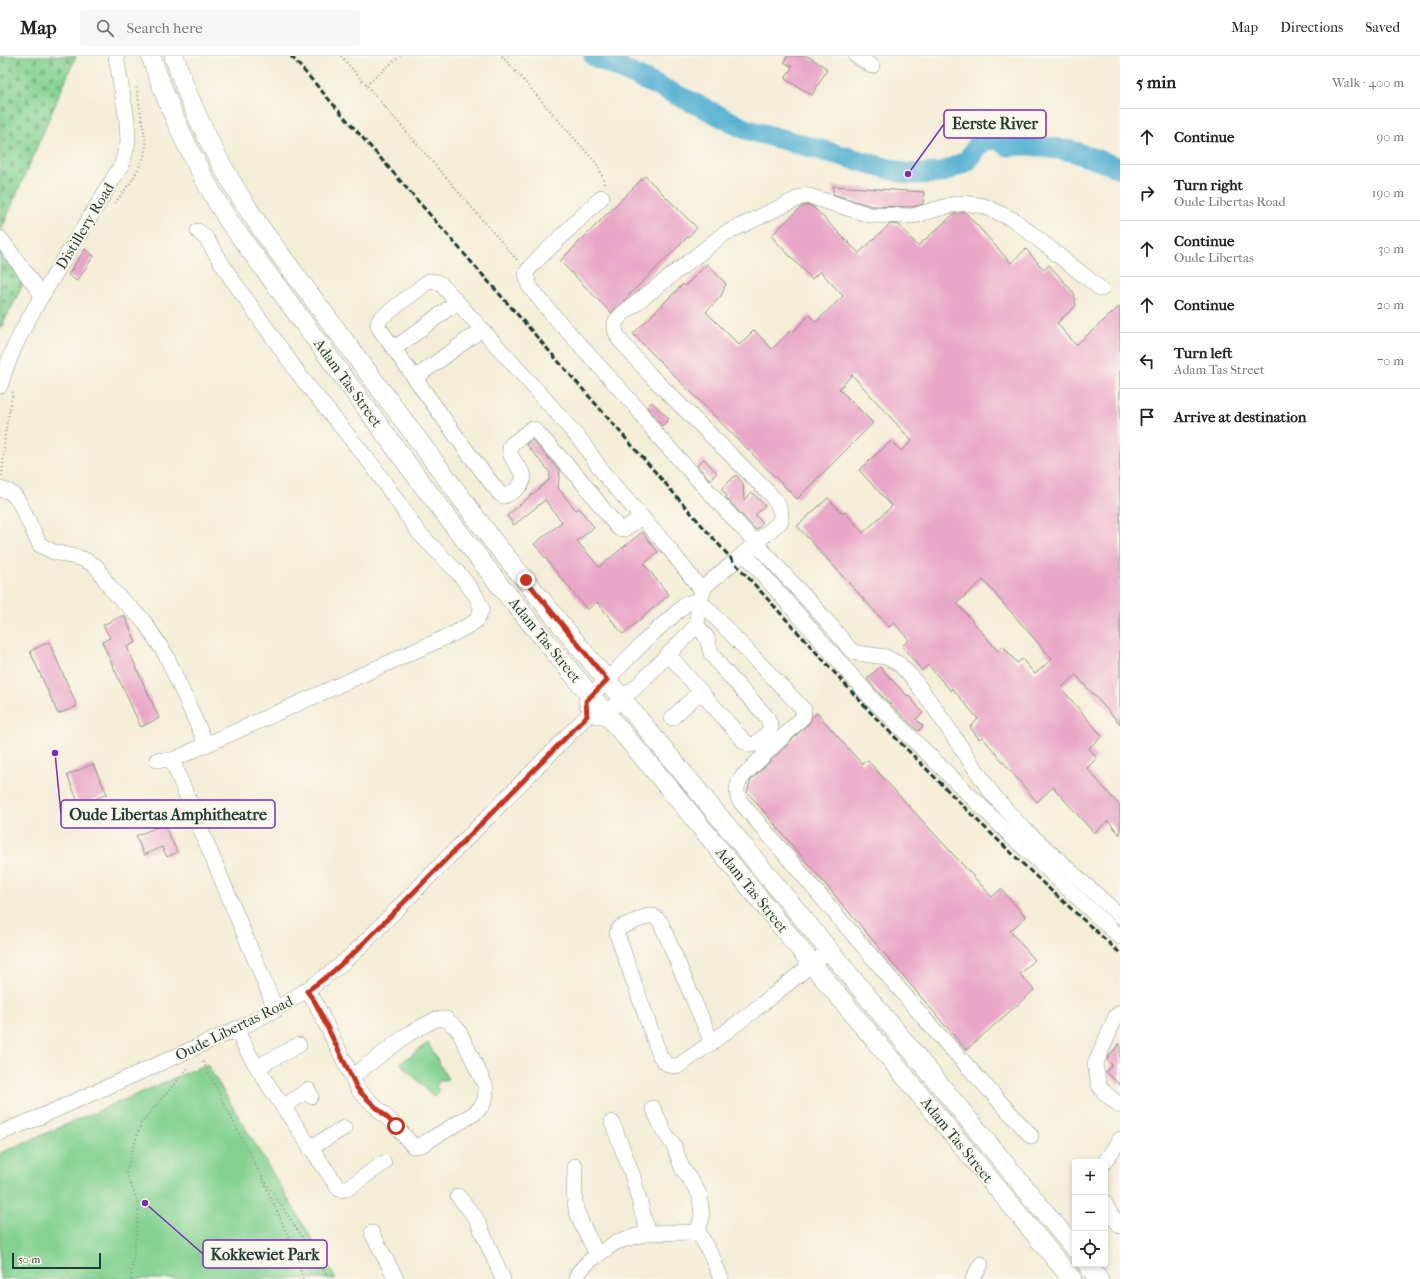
<!DOCTYPE html>
<meta charset="utf-8">
<style>
body{margin:0;font-family:"IM FELL French Canon",serif;background:#f6f6f6;color:#222}
.controls{position:absolute;right:12px;bottom:12px;display:grid;overflow:hidden;border-radius:4px;box-shadow:0 2px 6px #0003}
.controls button{width:36px;height:36px;display:grid;place-items:center;padding:0;border:0;border-bottom:1px solid #e0e0e0;background:#fff;color:#222;font:20px sans-serif}
.scale{position:absolute;left:12px;bottom:10px;width:89px;box-sizing:border-box;padding-left:4px;border:2px solid #1f3d34;border-top:0;font-size:11px;line-height:14px;white-space:nowrap;color:#1f3d34;-webkit-text-stroke:3px #fbf7ec;paint-order:stroke}
.stop{position:absolute;width:12px;height:12px;margin:-9px;border:3px solid #c8321e;border-radius:50%;background:#fff}
.stop.end{background:#c8321e;border-color:#fff;box-shadow:0 1px 4px #0008}
.list{margin:0;padding:0;list-style:none}
h2{display:flex;justify-content:space-between;align-items:center;height:52px;margin:0;padding:0 16px;font-size:17px}
h2 small{font-size:13px;font-weight:400;color:#767676}
.list li{display:grid;grid-template-columns:26px 1fr auto;gap:12px;align-items:center;box-sizing:border-box;height:56px;padding:0 16px;border-top:1px solid #e0e0e0}
.list b{display:block;font-size:15px;white-space:nowrap}
.list p{margin:0;font-size:13px;white-space:nowrap;color:#767676}
.list em{font-size:13px;font-style:normal;color:#767676}
.icon{flex:none;width:22px;height:22px;fill:none;stroke:currentColor;stroke-width:2;stroke-linecap:round;stroke-linejoin:round}
.map{position:relative;flex:none;width:1120px;height:1223px;overflow:hidden}
header{display:flex;align-items:center;gap:24px;box-sizing:border-box;height:56px;padding:0 20px;background:#fff;border-bottom:1px solid #e0e0e0}
header strong{font-size:19px}
nav{display:flex;gap:22px;margin-inline-start:auto;font-size:14px}
.search{width:280px;height:36px;background:#f6f6f6;display:flex;align-items:center;gap:10px;box-sizing:border-box;padding:0 14px;border-radius:4px;color:#767676;font-size:15px}
main{display:flex}
aside{flex:1;background:#fff}
.map>svg:first-child{display:block}
.green{fill:#83d291;stroke:#518862}
.cemetery{fill:url(#cemetery-stones);stroke:#518862}
.lines{fill:none;stroke-linecap:round;stroke-linejoin:round}
.river{stroke:#55b1d3;stroke-width:21}
.building{fill:#e9a7c7;fill-rule:evenodd}
.minor-casing{stroke:#8a9586;stroke-width:16}
.major-casing{stroke:#8a9586;stroke-width:20}
.path{stroke:#8a9586;stroke-width:2;stroke-dasharray:1 3;stroke-linecap:butt}
.minor{stroke:#fff;stroke-width:15}
.major{stroke:#fff;stroke-width:19}
.rail{stroke:#1f3d34;stroke-width:3;stroke-dasharray:6 3;stroke-linecap:butt}
.route{stroke:#c8321e;stroke-width:5}
.labels{text-anchor:middle;stroke-width:4;stroke-linejoin:round;paint-order:stroke}
.street-label{font-size:15px;fill:#1f3d34;stroke:#fbf7ec}
.leader{fill:none;stroke:#7b2cbf;stroke-width:1.5}
.callout-dot{fill:#7b2cbf;stroke:#fbf7ec;stroke-width:1.5}
.callout{fill:#fbf7ec;stroke:#7b2cbf;stroke-width:1.5}
.callout-label{font-size:16px;text-anchor:middle;font-weight:bold;fill:#1f3d34}
</style>
<header>
<strong>Map</strong>
<div class="search"><svg class="icon" aria-label="search" viewBox="0 0 24 24"><circle cx="10" cy="10" r="6"/><path d="M15 15l6 6"/></svg>Search here</div>
<nav><a>Map</a><a>Directions</a><a>Saved</a></nav>
</header>
<main>
<div class="map">
<svg width="1120" height="1223" viewBox="0 0 1120 1223">
<defs>
<pattern id="cemetery-stones" width="16" height="16" patternUnits="userSpaceOnUse"><rect width="16" height="16" fill="#83d291"/><path d="M2 7V4a2 2 0 0 1 4 0v3zM10 15v-3a2 2 0 0 1 4 0v3z" fill="#6bac77"/></pattern>
</defs>
<rect width="100%" height="100%" fill="#fbf7ec"/>
<filter id="ink" filterUnits="userSpaceOnUse"><feTurbulence type="fractalNoise" baseFrequency=".025" numOctaves="2"/><feDisplacementMap in="SourceGraphic" scale="8" xChannelSelector="R" yChannelSelector="G"/><feConvolveMatrix kernelMatrix="1 2 1 2 8 2 1 2 1" color-interpolation-filters="sRGB"/></filter>
<filter id="wash" filterUnits="userSpaceOnUse"><feTurbulence type="fractalNoise" baseFrequency=".012" numOctaves="4" result="noise"/><feDisplacementMap in="SourceGraphic" scale="16" xChannelSelector="R" yChannelSelector="G"/><feGaussianBlur stdDeviation="0.9" result="paint"/><feColorMatrix in="noise" values="0 0 0 0 0 0 0 0 0 0 0 0 0 0 0 0 0 1.4 0 .05"/><feComposite in="paint" operator="in"/></filter>
<g filter="url(#wash)">
<rect width="100%" height="100%" fill="#f4edd7"/>
<g class="green">
<path d="M428 987 448 1023 445 1024H440L436 1031 440 1035 434 1041 400 1007Z"/>
<path d="M207 1008 336 1223H0V1097Z"/>
</g>
<g class="cemetery">
<path d="M0 0H76L0 177Z"/>
<path d="M0 179 26 222 0 274Z"/>
</g>
<g class="lines">
<path class="river" d="M594 0 698 49 745 73 908 118 941 117 967 105 977 90 986 84 997 83 1008 90 1030 89 1072 95 1120 112"/>
</g>
<g id="blocks">
<g class="building">
<path d="M787 0H807L825 11V12L827 14 812 39 785 23 792 11 784 6Z"/>
<path d="M645 120 697 172 611 257 560 205Z"/>
<path d="M833 130 924 136 923 148 912 151 871 150 833 138Z"/>
<path d="M808 149 813 151 859 197 890 168 899 169 918 190 954 158 965 156 1011 207 1026 193 1044 214 1049 209 1074 237 1076 250 1057 267 1076 289 1120 250V668L1076 619 1061 632 1102 680 1089 692 1097 702 1087 712 1120 750V779L1108 765 1094 777 1053 731 1037 746 982 681 979 683 970 671 978 663 952 632 951 635 928 609 922 615 902 590 909 584 894 567 889 571 797 470 828 442 843 458 845 456 863 477 892 450 859 414 891 385 901 395 912 385 852 319 839 333 873 367 797 443 633 278 683 228 685 230 707 208 726 228 721 240 706 256 739 289 754 274 772 293 790 275 792 277 809 259 816 266 843 240 820 215 812 223 771 180 801 151ZM983 524 1052 603 1035 618 1022 603 1017 607 1003 590 998 595 957 547Z"/>
<path d="M85 193 94 200 77 225 68 219Z"/>
<path d="M652 346 669 363 662 370 647 351Z"/>
<path d="M532 384 560 415 558 432 576 454 579 452 594 471 577 485 599 511 642 476 658 496 644 508 669 539 623 578 597 546 587 554 534 488 562 466 545 444 514 469 507 460 549 424 550 416 526 388Z"/>
<path d="M704 403 717 417 710 424 697 409Z"/>
<path d="M736 419 743 427 744 444 752 436 765 450 755 459 763 467 756 474 726 442 727 440 721 433Z"/>
<path d="M124 559 136 586 127 591 159 662 141 671 102 586 110 582 103 569Z"/>
<path d="M49 586 77 650 58 658 30 595Z"/>
<path d="M880 611 907 640 908 639 923 657 916 663 923 670 918 675 880 638 867 623Z"/>
<path d="M817 657 862 708 867 704 992 841 1001 833 1026 861 1010 875 1035 904 1020 918 1034 934 966 994 747 736 751 724 809 667 812 661Z"/>
<path d="M93 708 107 738 80 750 67 719Z"/>
<path d="M164 768 177 796 167 801 162 791 144 799 136 780Z"/>
<path d="M1120 987V1029L1106 1016 1112 1009 1107 1004 1108 1001Z"/>
</g>
</g>
</g>
<g filter="url(#ink)">
<use href="#blocks" fill-opacity="0" stroke="#8a9586" stroke-width="1"/>
<g class="lines">
<g class="minor-casing">
<g id="minor">
<path d="M856 0 872 10"/>
<path d="M602 141 533 208 526 217 529 230 552 258 636 351 656 378 827 565 850 593 856 597 886 601 899 608 911 620 934 651 982 723 993 739 1021 770 1120 860"/>
<path d="M0 182 42 239"/>
<path d="M394 293 457 246"/>
<path d="M415 322 482 273"/>
<path d="M0 330C13 286 35 251 58 213 80 178 101 143 122 108L128 86 127 64 116 0"/>
<path d="M0 433 10 436 14 439 19 446 40 489 54 496 83 503 96 510 111 533 143 564 166 599 206 688"/>
<path d="M642 461 624 473 618 472 580 423 534 373H531L511 389C506 399 518 409 523 418 527 427 511 439 503 440L499 437 469 398 379 272 378 267 381 262 429 225 437 226 442 229 550 349 582 386 604 418 667 490 703 536"/>
<path d="M744 497 873 644 1009 778 1120 881"/>
<path d="M699 544 804 654 803 661 743 720C737 728 735 734 739 744L929 968 1031 1080"/>
<path d="M668 598 743 684C746 686 749 689 752 689 757 689 769 676 771 671L767 661 722 612 711 597 707 582 697 569 699 544 705 530 734 506 781 465C782 453 777 446 769 437L650 319 619 283 615 274V267L621 259 724 178 801 141 809 140 870 159 913 160 951 149 964 147 984 150 1014 164 1101 233"/>
<path d="M587 649 586 645 650 580 686 548 699 544"/>
<path d="M596 660H602L637 630 697 569"/>
<path d="M672 662 700 636"/>
<path d="M157 704H172L455 577 476 565 482 553 476 540 461 520 419 477 373 410 303 324 231 222 206 182 198 175"/>
<path d="M172 704 276 954"/>
<path d="M307 935 315 946 359 1035 396 1070 413 1090 421 1089 475 1057 481 1051 485 1043 486 1033 485 1029 459 975 454 970 446 963H436L408 978 352 1021"/>
<path d="M1120 957 1116 960 1095 1009 1099 1029 1104 1036 1120 1050"/>
<path d="M236 973 249 998 271 1033 339 1133 341 1134 348 1132 384 1107"/>
<path d="M712 987 660 865 653 860H648L621 871 618 874 617 878 660 1000C665 1008 669 1010 678 1010 731 974 780 934 829 894"/>
<path d="M257 1011 299 989"/>
<path d="M283 1051 308 1034 311 1040"/>
<path d="M653 1052 663 1074 674 1090 682 1112 697 1134 700 1140 702 1161 697 1177"/>
<path d="M612 1066 632 1118 648 1177"/>
<path d="M0 1077 35 1063 248 968C287 948 323 926 356 895L587 660"/>
<path d="M310 1092 344 1072"/>
<path d="M1105 1106 1120 1083"/>
<path d="M575 1110C575 1124 573 1140 576 1153 581 1169 590 1184 597 1198"/>
<path d="M458 1140 476 1162 503 1223"/>
<path d="M1105 1147 1108 1154 1120 1170"/>
<path d="M372 1177 396 1223"/>
<path d="M576 1223 578 1217 588 1206 616 1186 648 1177 688 1176 696 1177 700 1179 713 1203 721 1223"/>
<path d="M973 1223 981 1208"/>
</g>
</g>
<g class="major-casing">
<g id="major">
<path d="M151 0C170 58 196 112 228 164L422 428 501 531 591 640 670 733 812 908 1072 1223"/>
<path d="M174 0C194 62 225 120 262 174L494 486 582 594 1075 1193"/>
<path d="M1087 1208 1099 1223"/>
</g>
</g>
<g class="path">
<path d="M341 0 518 205"/>
<path d="M502 0 597 108 603 122 604 128"/>
<path d="M366 29 400 0"/>
<path d="M115 147 133 123 144 101 146 87 136 29"/>
<path d="M2 420 5 378 13 335"/>
<path d="M203 1006 259 1116 330 1223"/>
<path d="M262 1122C277 1155 293 1188 303 1223"/>
<path d="M131 1223 139 1150 126 1116 141 1067 188 1012"/>
</g>
<use href="#minor" class="minor"/>
<use href="#major" class="major"/>
<path class="rail" d="M291 0 734 506 873 659 978 765 1044 828 1120 897"/>
</g>
</g>
<g class="lines" filter="url(#ink)">
<path class="route" d="M396 1070 362 1038 357 1032 315 946 307 935 329 919 356 895 587 660 586 645 607 624 526 524"/>
</g>
<g class="labels">
<g class="street-label">
<text transform="translate(85 170) rotate(-59)" y="5">Distillery Road</text>
<text transform="translate(348 327) rotate(54)" y="5">Adam Tas Street</text>
<text transform="translate(545 584) rotate(51)" y="5">Adam Tas Street</text>
<text transform="translate(752 834) rotate(51)" y="5">Adam Tas Street</text>
<text transform="translate(234 972) rotate(-26)" y="5">Oude Libertas Road</text>
<text transform="translate(957 1084) rotate(51)" y="5">Adam Tas Street</text>
</g>
</g>
<path class="leader" d="M908 118L944 68M55 697L61 758M145 1147L203 1198"/>
<g class="callout-dot">
<circle cx="908" cy="118" r="4"/>
<circle cx="55" cy="697" r="4"/>
<circle cx="145" cy="1147" r="4"/>
</g>
<g class="callout">
<rect x="944" y="54" width="102" height="28" rx="4"/>
<rect x="61" y="744" width="214" height="28" rx="4"/>
<rect x="203" y="1184" width="124" height="28" rx="4"/>
</g>
<g class="callout-label">
<text x="995" y="73">Eerste River</text>
<text x="168" y="764">Oude Libertas Amphitheatre</text>
<text x="265" y="1204">Kokkewiet Park</text>
</g>
</svg>
<div class="controls">
<button>+</button>
<button>−</button>
<button><svg class="icon" aria-label="locate" viewBox="0 0 24 24"><circle cx="12" cy="12" r="6"/><path d="M12 2v4M12 18v4M2 12h4M18 12h4"/></svg></button>
</div>
<div class="scale">50 m</div>
<div class="stop" style="left:396px;top:1070px"></div>
<div class="stop end" style="left:526px;top:524px"></div>
</div>
<aside>
<h2>5 min<small>Walk · 400 m</small></h2>
<ul class="list">
<li><svg class="icon" aria-label="ahead" viewBox="0 0 24 24"><path d="M12 20V5M6 11l6-6 6 6"/></svg><div><b>Continue</b></div><em>90 m</em></li>
<li><svg class="icon" aria-label="right" viewBox="0 0 24 24"><path d="M7 20v-9h11M14 6l5 5-5 5"/></svg><div><b>Turn right</b><p>Oude Libertas Road</p></div><em>190 m</em></li>
<li><svg class="icon" aria-label="ahead" viewBox="0 0 24 24"><path d="M12 20V5M6 11l6-6 6 6"/></svg><div><b>Continue</b><p>Oude Libertas</p></div><em>30 m</em></li>
<li><svg class="icon" aria-label="ahead" viewBox="0 0 24 24"><path d="M12 20V5M6 11l6-6 6 6"/></svg><div><b>Continue</b></div><em>20 m</em></li>
<li><svg class="icon" aria-label="left" viewBox="0 0 24 24"><path d="M17 20v-9H6M10 6l-5 5 5 5"/></svg><div><b>Turn left</b><p>Adam Tas Street</p></div><em>70 m</em></li>
<li><svg class="icon" aria-label="arrive" viewBox="0 0 24 24"><path d="M6 21V4h12l-3 4 3 4H6"/></svg><div><b>Arrive at destination</b></div></li>
</ul>
</aside>
</main>
